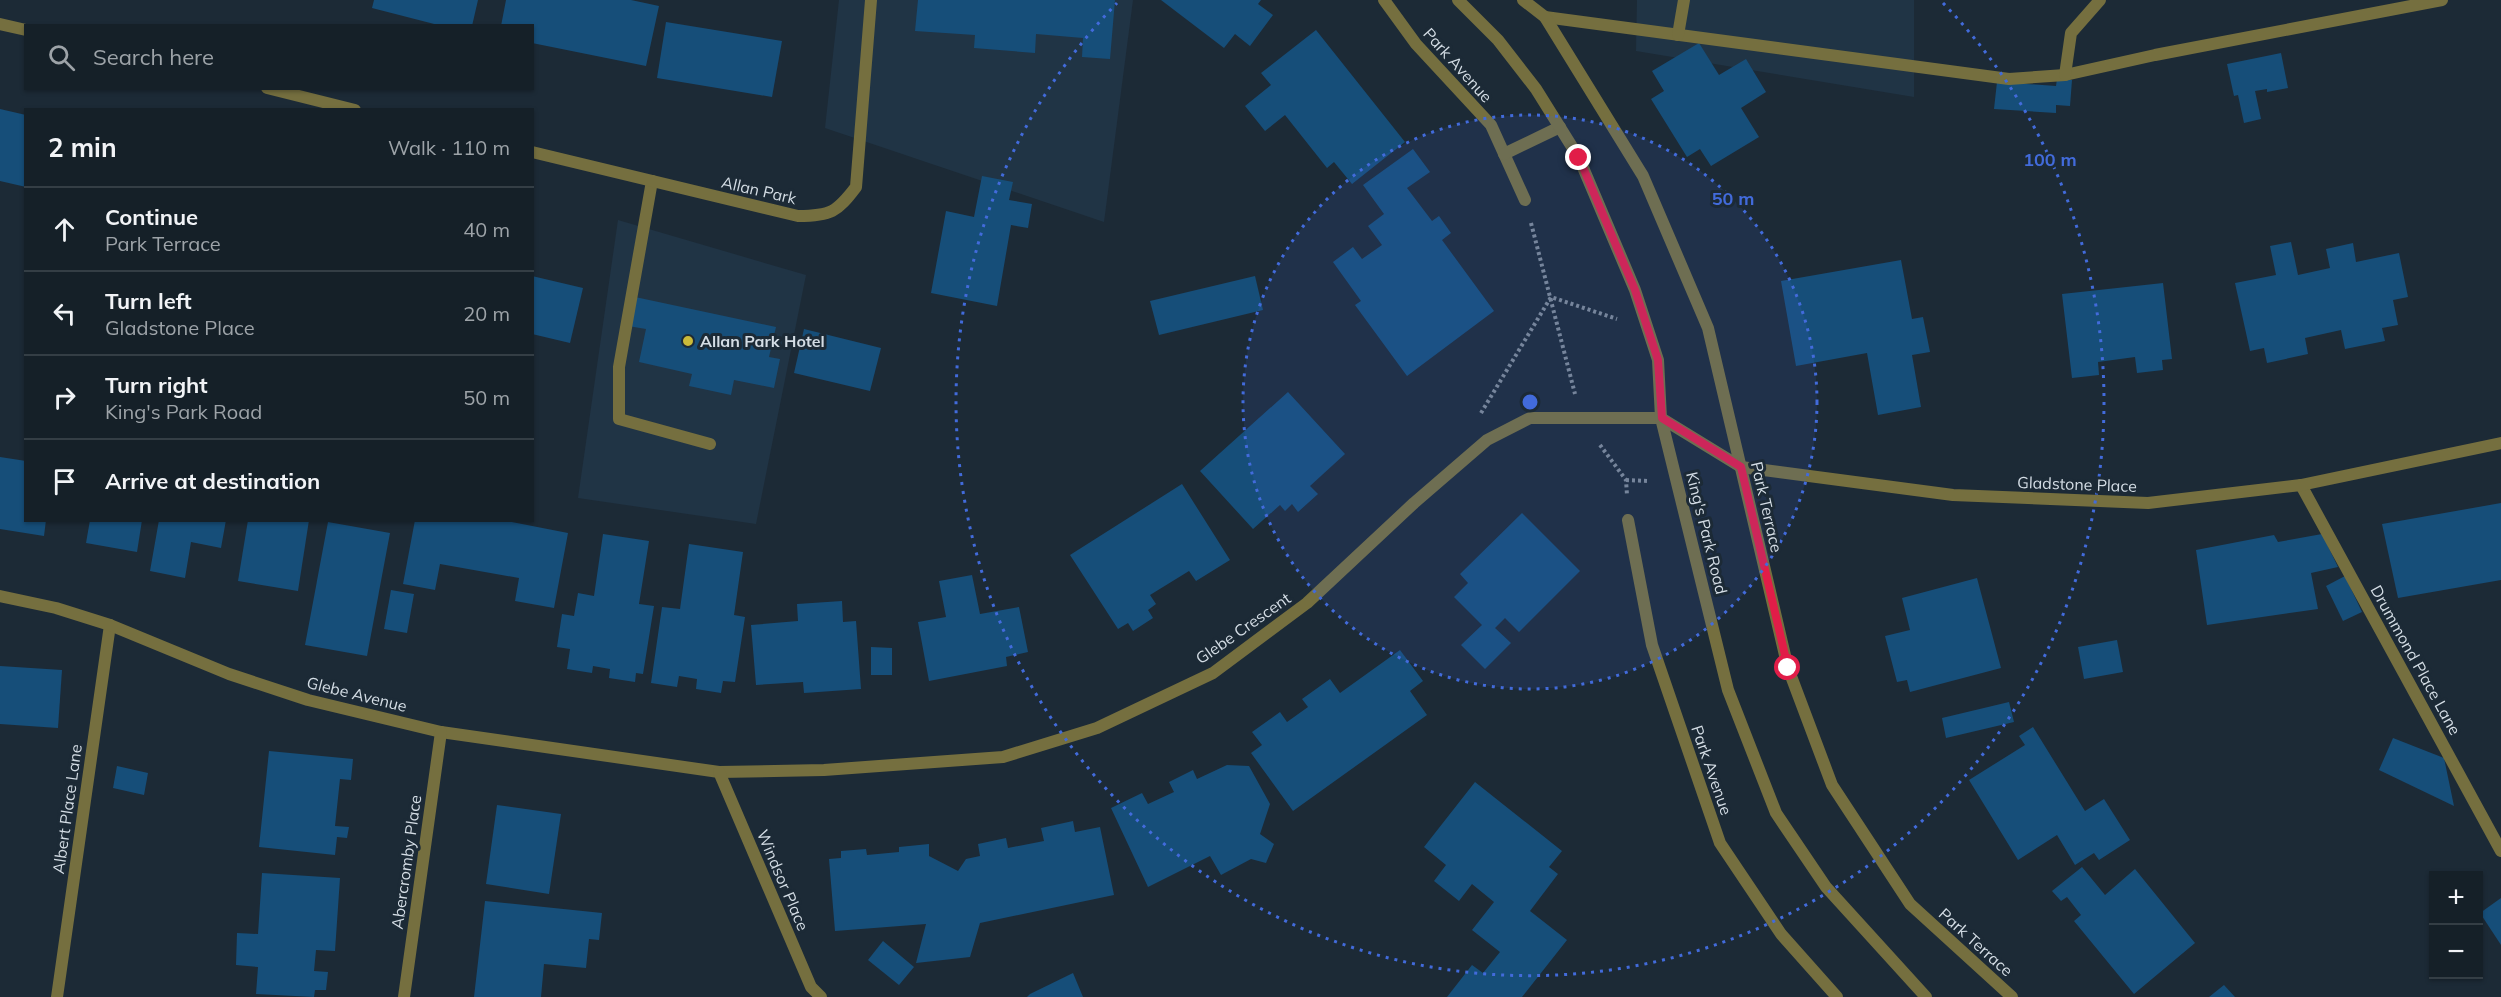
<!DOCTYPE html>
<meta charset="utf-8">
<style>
body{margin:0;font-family:Mulish,sans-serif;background:#1e2830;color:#f1f3f6}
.controls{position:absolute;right:18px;bottom:18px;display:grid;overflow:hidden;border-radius:0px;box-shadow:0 2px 4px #0004}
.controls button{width:54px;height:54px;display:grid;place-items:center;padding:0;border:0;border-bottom:2px solid #343e45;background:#152028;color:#f1f3f6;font:30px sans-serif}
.stop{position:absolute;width:18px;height:18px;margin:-14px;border:4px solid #e11d48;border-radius:50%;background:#fff}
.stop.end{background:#e11d48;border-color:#fff;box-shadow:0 2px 6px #0008}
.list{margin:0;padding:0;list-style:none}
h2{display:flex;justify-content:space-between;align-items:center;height:78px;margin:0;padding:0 24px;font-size:26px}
h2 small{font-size:20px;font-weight:400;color:#9da3a8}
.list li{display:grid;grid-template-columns:39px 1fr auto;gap:18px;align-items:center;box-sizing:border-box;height:84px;padding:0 24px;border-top:2px solid #343e45}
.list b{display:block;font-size:22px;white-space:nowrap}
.list p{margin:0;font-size:20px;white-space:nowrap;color:#9da3a8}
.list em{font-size:20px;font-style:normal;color:#9da3a8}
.icon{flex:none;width:33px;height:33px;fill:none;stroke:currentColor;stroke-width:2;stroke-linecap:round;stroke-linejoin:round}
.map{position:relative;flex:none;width:2501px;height:997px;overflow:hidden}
.search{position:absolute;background:#152028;box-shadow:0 2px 4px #0004;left:24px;top:24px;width:510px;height:66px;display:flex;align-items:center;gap:15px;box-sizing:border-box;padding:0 21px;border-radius:0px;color:#9da3a8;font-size:22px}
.panel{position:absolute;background:#152028;box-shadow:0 2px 4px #0004;left:24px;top:108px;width:510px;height:414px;border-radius:0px}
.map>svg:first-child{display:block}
.built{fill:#203445}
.building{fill:#164e79}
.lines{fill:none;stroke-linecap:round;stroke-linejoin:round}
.path{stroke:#7e8993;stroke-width:4;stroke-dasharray:3 3;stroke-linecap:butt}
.service{stroke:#756f3f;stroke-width:12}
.minor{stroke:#756f3f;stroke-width:12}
.tertiary{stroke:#756f3f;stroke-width:12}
.route{stroke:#e11d48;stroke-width:8}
.ring{fill:none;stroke:#426bdb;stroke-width:3;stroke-dasharray:3 6}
.poi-dot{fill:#caba3a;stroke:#1c2a36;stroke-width:2}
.labels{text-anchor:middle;stroke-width:6;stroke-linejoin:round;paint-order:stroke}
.street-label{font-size:16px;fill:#d4dde5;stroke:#1c2a36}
.poi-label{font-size:16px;font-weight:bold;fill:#d4dde5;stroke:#1c2a36;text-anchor:start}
.centre{fill:#426bdb;stroke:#1c2a36;stroke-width:3}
.ring-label{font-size:18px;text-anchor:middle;font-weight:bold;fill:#426bdb;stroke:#1c2a36;stroke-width:6;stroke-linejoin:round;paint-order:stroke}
</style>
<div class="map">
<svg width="2501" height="997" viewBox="0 0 2501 997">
<rect width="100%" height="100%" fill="#1c2a36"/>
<g class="built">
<path d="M839 0H1133L1104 222 825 128Z"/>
<path d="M1637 0H1914V97L1636 51Z"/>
<path d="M618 220 806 275 756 524 578 498Z"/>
</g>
<g class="building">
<path d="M374 0H478L472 26H442L372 8Z"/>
<path d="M506 0H631L659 6 646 66 532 43V26H501Z"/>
<path d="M918 0H1115L1110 59 1082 57 1083 38 1036 34 1035 53 974 48 975 35 915 31Z"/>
<path d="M1161 0H1261L1258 4 1273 15 1250 46 1235 34 1224 48Z"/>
<path d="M666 22 782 41 772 97 657 78Z"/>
<path d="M1316 30 1405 142 1352 184 1334 162 1327 168 1285 115 1265 131 1245 106 1271 85 1261 73Z"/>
<path d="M1699 43 1719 75 1746 59 1766 92 1741 108 1759 137 1711 166 1700 149 1687 157 1651 99 1664 91 1652 71Z"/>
<path d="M2281 53 2288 88 2267 92V89L2255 91 2261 119 2244 123 2238 95 2234 96 2227 64Z"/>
<path d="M2057 79 2072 80 2070 106 2056 105V113L1994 109 1997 82 2056 86Z"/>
<path d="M0 109 26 115V187L0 181Z"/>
<path d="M1413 149 1430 172 1407 188 1432 221 1439 216 1451 233 1442 240 1494 311 1407 376 1355 305 1361 301 1333 262 1353 247 1362 259 1382 245 1368 226 1384 214 1363 185Z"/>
<path d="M982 176 1013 182 1009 200 1032 204 1028 228 1011 225 997 306 931 293 946 211 974 217Z"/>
<path d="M2291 242 2298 275 2330 268 2326 249 2353 243 2356 262 2399 253 2408 297 2393 300 2398 325 2382 328 2385 341 2345 349 2341 330 2305 338 2308 354 2267 363 2264 348 2250 351 2235 283 2276 275 2270 246Z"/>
<path d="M1901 260 1912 319 1923 317 1930 352 1912 355 1921 407 1878 415 1867 353 1796 366 1781 281Z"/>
<path d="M532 276 583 288 570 343 532 334Z"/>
<path d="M1255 276 1263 310 1159 335 1150 301Z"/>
<path d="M2163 283 2172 359 2162 360 2163 370 2137 373 2135 357 2098 362 2099 375 2072 378 2062 294Z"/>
<path d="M635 297 776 327 769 357 780 359 774 388 734 380 731 395 689 386 692 374 639 362 646 329 628 326Z"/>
<path d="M804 329 881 348 870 391 794 373Z"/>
<path d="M1288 392 1345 454 1310 486 1318 494 1298 512 1292 504 1285 511 1280 505 1253 529 1200 471Z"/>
<path d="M0 457 26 461V520H46L44 536 0 529Z"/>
<path d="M1182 484 1230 560 1196 581 1189 571 1150 595 1156 604 1148 610 1153 618 1133 631 1128 623 1118 629 1070 555Z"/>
<path d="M2501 503V580L2398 598 2382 524Z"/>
<path d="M1522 513 1580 571 1519 632 1505 618 1495 628 1511 643 1485 669 1461 645 1482 625 1454 597 1468 583 1460 574Z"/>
<path d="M90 520H142L137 552 86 543Z"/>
<path d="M159 520H226L221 548 191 542 185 578 150 571Z"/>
<path d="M248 520H309L298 591 238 581Z"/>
<path d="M415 520H501L568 533 554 608 515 601 519 578 440 564 435 590 403 584Z"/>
<path d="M328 522 390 533 367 656 305 645Z"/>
<path d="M603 534 649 541 639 604 654 606 643 674 636 673 635 682 609 678 610 669 593 666 592 673 567 669 570 649 557 647 562 614 574 616 578 593 594 596Z"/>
<path d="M2322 534 2338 567 2311 573 2318 609 2207 625 2196 550 2274 535 2278 542Z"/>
<path d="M689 544 743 552 734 615 745 617 735 682 723 681 721 693 696 689 697 679 679 676 677 687 651 683 662 607 680 609Z"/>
<path d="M972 575 980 614 1019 607 1028 652 1006 657 1007 666 929 681 918 622 946 617 939 581Z"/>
<path d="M2345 576 2362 612 2343 621 2326 586Z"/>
<path d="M1977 578 2001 668 1910 692 1907 680 1897 682 1885 636 1910 630 1902 598Z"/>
<path d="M391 590 414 594 407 633 384 629Z"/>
<path d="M842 601 843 622 856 621 861 689 804 693 803 682 756 685 751 625 798 621 797 604Z"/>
<path d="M2117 640 2123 672 2084 679 2078 647Z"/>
<path d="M871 647 892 648V675H871Z"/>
<path d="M1400 650 1423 681 1410 691 1427 715 1293 811 1251 753 1262 745 1252 732 1280 712 1287 722 1308 707 1302 699 1330 679 1340 693Z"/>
<path d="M0 666 62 670 58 728 0 724Z"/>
<path d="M2009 702 2014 722 1946 738 1942 718Z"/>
<path d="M2033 727 2085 811 2104 799 2130 840 2099 860 2094 853 2075 865 2057 835 2018 860 1969 780 2025 745 2019 736Z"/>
<path d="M2393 738 2444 758 2454 806 2379 770Z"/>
<path d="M269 751 353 759 351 780 340 779 335 826 349 827 347 838 337 837 335 855 259 847Z"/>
<path d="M1227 765 1249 766 1270 804 1260 834 1274 844 1266 863 1251 859 1221 875 1210 856 1148 887 1111 808 1142 793 1148 804 1174 792 1169 782 1193 770 1197 779Z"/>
<path d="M117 766 148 773 144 795 113 788Z"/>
<path d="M1475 782 1562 851 1549 867 1558 874 1530 911 1567 940 1522 997H1447L1472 965 1483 973 1500 952 1472 930 1494 902 1472 884 1459 901 1434 881 1446 865 1424 847Z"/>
<path d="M497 805 561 814 549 894 486 884Z"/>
<path d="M1073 821 1075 832 1100 827 1114 895 980 923 970 957 916 963 926 924 835 931 829 859 841 858V851L866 849 867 855 899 852V847L929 844V856L958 871 966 859 980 856 978 844 1006 838 1008 848 1044 841 1041 828Z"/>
<path d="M2082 867 2105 895 2135 869 2195 943 2134 994 2074 921 2081 915 2067 897 2061 901 2052 891Z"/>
<path d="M262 873 340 878 335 951 316 950 314 971 328 972 326 990H315L314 997 256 994 258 967 236 965 237 933 258 934Z"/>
<path d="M2501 898V945L2480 913Z"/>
<path d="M485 901 602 913 599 940 589 939 586 968 544 964 541 997H474Z"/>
<path d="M883 941 914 967 899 985 868 960Z"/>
<path d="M1073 973 1083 997H1027L1030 994Z"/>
<path d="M2224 985 2235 997H2209Z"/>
</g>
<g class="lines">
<g class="path">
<path d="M1531 223 1575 394"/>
<path d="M1481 413 1551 297 1617 319"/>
<path d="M1600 445 1626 480 1627 495"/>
<path d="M1626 480 1649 481"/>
</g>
<g class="service">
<path d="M1384 0 1416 44 1491 125 1525 200"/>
<path d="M1545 17 2009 79 2065 75 2155 55 2442 0"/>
<path d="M1678 35 1684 0"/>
<path d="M2065 75 2071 33 2100 0"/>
<path d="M1504 154 1560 127"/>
<path d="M652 181 619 367V419L710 444"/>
<path d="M2301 485 2501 851"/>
<path d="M57 997 110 625"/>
</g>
<g class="minor">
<path d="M1523 0 1545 17 1643 176 1708 328 1788 668 1832 785 1910 904 2012 997"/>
<path d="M0 24 26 30"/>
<path d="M267 88 355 110"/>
<path d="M532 152 798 216C831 216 837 212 856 187L871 0"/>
<path d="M1628 520 1652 645 1720 843 1781 934 1837 997"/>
<path d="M0 596 56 608 110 625 229 674 308 700 441 732 719 772 824 770 1003 757 1097 728 1213 673 1307 603 1414 503 1487 440 1530 418H1661L1741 467 1953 495 2148 503 2301 485 2501 443"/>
<path d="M719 772 811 987 821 997"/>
<path d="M404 997 441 732"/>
</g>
<path class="tertiary" d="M1458 0 1498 40 1536 89 1579 158 1635 290 1658 360 1661 418 1728 690 1776 813 1826 887 1926 997"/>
</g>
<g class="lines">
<path class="route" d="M1579 158 1635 290 1658 360 1662 418 1741 467 1788 668"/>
</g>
<circle cx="1530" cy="402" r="287" fill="#426bdb" fill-opacity=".12"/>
<g class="ring">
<circle cx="1530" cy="402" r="287"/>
<path d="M1943 3A574 574 0 1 1 1117 3"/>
</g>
<circle class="poi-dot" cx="688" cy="341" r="6"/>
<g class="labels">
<g class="street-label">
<text transform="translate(1458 65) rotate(48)" y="6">Park Avenue</text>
<text transform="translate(759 190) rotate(13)" y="6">Allan Park</text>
<text transform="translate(2077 484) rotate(2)" y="6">Gladstone Place</text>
<text transform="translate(1767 507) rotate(77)" y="6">Park Terrace</text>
<text transform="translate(1707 533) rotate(76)" y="6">King's Park Road</text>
<text transform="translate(1243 628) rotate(-35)" y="6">Glebe Crescent</text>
<text transform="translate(2416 660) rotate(61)" y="6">Drummond Place Lane</text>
<text transform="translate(357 694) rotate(14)" y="6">Glebe Avenue</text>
<text transform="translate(1712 770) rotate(71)" y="6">Park Avenue</text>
<text transform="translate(67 809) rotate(-82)" y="6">Albert Place Lane</text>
<text transform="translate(406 862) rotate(-82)" y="6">Abercromby Place</text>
<text transform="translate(783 880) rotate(67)" y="6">Windsor Place</text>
<text transform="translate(1976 942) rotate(42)" y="6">Park Terrace</text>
</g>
<g class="poi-label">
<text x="700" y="347">Allan Park Hotel</text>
</g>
</g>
<circle cx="1530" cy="402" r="9" class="centre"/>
<g class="ring-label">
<text x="2050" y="166">100 m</text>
<text x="1733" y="205">50 m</text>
</g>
</svg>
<div class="controls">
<button>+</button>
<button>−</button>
</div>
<div class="stop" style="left:1788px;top:668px"></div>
<div class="stop end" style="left:1579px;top:158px"></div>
<div class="search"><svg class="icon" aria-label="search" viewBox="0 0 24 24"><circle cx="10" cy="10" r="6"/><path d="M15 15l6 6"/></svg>Search here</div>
<section class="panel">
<h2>2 min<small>Walk · 110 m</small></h2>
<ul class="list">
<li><svg class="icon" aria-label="ahead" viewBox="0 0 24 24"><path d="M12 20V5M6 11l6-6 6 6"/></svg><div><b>Continue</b><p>Park Terrace</p></div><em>40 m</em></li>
<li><svg class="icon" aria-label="left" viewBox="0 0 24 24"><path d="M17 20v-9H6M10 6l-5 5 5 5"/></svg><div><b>Turn left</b><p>Gladstone Place</p></div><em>20 m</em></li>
<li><svg class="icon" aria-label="right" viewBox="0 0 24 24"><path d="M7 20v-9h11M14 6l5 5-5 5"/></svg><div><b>Turn right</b><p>King's Park Road</p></div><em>50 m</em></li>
<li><svg class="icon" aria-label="arrive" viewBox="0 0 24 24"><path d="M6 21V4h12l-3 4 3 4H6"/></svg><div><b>Arrive at destination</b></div></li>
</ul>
</section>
</div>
